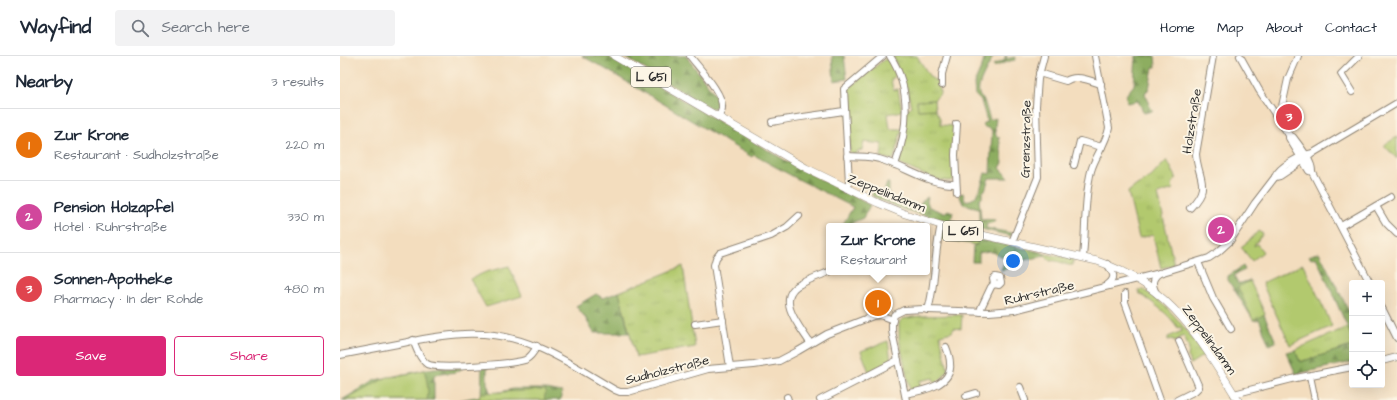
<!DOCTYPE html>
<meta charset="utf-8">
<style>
body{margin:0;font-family:"Architects Daughter",sans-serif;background:#f2f2f3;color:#1f2937}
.controls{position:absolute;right:12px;bottom:12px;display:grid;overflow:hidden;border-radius:4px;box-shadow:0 4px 16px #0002}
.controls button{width:36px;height:36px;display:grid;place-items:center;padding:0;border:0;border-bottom:1px solid #e0e1e3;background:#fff;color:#1f2937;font:20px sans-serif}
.you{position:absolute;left:673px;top:205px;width:14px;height:14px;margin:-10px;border:3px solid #fff;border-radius:50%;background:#1a73e8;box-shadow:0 0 0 6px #1a73e833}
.badge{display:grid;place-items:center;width:26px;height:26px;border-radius:50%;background:#db2777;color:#fff;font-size:13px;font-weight:700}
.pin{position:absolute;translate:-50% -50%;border:2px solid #fff;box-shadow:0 1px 4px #0006}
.popup{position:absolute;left:486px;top:167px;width:104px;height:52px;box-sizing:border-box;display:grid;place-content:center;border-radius:4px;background:#fff;filter:drop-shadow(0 1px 3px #0005);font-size:13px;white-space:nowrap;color:#747a83}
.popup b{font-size:15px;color:#1f2937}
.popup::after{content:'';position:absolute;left:50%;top:100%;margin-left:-8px;border:8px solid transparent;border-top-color:#fff}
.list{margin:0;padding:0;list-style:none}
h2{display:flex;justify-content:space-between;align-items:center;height:52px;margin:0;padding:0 16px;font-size:17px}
h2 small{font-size:13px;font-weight:400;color:#747a83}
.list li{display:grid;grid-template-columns:26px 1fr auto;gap:12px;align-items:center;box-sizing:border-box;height:72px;padding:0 16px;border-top:1px solid #e0e1e3}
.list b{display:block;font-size:15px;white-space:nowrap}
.list p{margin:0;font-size:13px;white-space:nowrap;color:#747a83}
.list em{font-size:13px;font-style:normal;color:#747a83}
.actions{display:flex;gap:8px;padding:12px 16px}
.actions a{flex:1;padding:9px 0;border:1px solid #db2777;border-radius:4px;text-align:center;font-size:14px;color:#db2777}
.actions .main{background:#db2777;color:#fff}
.icon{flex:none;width:22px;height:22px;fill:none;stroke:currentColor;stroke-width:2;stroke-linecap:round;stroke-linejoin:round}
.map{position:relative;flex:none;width:1057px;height:344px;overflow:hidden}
header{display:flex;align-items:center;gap:24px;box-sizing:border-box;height:56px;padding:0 20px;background:#fff;border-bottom:1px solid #e0e1e3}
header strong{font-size:19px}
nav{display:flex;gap:22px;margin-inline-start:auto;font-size:14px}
.search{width:280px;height:36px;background:#f2f2f3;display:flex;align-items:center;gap:10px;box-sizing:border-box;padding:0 14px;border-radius:4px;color:#747a83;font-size:15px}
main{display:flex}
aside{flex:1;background:#fff}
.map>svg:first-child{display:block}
.grass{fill:url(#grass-tufts);stroke:#6e7a4c}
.forest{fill:url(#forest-firs);stroke:#5c6c46}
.green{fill:#b2c96e;stroke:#6e7a4c}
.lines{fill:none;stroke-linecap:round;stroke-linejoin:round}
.minor-casing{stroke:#8f8474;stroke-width:8}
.major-casing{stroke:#8f8474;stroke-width:8}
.minor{stroke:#fff;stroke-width:6}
.major{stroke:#fff;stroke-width:7}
.labels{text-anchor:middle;stroke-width:4;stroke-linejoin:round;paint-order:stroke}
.shield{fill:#fcf5e5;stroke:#6a6863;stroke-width:1}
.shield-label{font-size:12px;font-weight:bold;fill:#2b2b2b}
.street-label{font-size:13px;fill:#2b2b2b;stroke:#fcf5e5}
</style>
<header>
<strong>Wayfind</strong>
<div class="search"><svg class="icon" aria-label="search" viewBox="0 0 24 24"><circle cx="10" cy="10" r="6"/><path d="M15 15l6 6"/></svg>Search here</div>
<nav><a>Home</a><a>Map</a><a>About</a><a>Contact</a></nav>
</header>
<main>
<aside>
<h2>Nearby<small>3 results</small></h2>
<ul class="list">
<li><span class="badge" style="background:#e8710a">1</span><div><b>Zur Krone</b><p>Restaurant · Sudholzstraße</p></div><em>220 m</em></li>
<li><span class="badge" style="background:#d1479c">2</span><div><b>Pension Holzapfel</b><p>Hotel · Ruhrstraße</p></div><em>330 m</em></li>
<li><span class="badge" style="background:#e0444e">3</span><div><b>Sonnen-Apotheke</b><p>Pharmacy · In der Rohde</p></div><em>480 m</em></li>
</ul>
<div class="actions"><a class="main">Save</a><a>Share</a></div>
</aside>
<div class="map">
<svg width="1057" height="344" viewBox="0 0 1057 344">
<defs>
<pattern id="grass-tufts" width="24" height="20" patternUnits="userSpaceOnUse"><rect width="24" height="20" fill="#b2c96e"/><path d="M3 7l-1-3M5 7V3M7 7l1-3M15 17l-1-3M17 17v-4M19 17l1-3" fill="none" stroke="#99ad5f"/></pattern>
<pattern id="forest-firs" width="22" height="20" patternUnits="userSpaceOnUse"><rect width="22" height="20" fill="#8dad61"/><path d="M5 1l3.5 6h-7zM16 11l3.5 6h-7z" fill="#738d50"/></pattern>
</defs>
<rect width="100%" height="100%" fill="#fcf5e5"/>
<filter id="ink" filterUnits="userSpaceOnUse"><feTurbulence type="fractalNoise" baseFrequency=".025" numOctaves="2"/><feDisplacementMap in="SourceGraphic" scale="8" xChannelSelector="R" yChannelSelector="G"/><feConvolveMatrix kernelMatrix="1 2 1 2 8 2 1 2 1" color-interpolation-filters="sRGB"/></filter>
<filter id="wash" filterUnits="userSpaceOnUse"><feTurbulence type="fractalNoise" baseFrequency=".012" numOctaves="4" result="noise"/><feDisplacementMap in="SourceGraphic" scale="16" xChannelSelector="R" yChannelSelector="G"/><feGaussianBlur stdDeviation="0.9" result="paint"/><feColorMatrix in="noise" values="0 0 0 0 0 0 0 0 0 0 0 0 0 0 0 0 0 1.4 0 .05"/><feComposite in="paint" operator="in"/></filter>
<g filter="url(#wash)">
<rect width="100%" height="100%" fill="#f3ddbe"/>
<g class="grass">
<path d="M553 0H577L590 21 599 27 600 38 594 44 577 45 578 54 595 53 600 62V69L615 70 614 120 613 124C602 129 570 112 558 108L567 53 571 51 567 31 564 30Z"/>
<path d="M545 3 550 5 555 16V21L551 23 553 34 558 33 562 55 548 58 550 73H562L554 102 552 104 541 101 542 88 524 86 522 94 517 95V98H512L510 96 506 34Z"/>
<path d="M1057 81V103L1044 89Z"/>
<path d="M827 104 836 121 832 128 833 133 818 138 834 209 821 212 813 179 799 182 788 136 797 129 811 121Z"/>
<path d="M602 176H608L638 183 637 189 601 183Z"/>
<path d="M705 198 733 203V209C722 210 720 203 710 205L705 200Z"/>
<path d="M169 210 182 240 146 251 130 223 146 216Z"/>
<path d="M343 210 355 291 296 301 279 236Z"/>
<path d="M802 233C829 249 846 273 864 299L850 308 848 301 849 293 844 280 839 282 840 284 834 286 833 283 828 284V281L842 275 841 271 838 272C828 257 813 247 799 237L798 235Z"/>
<path d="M622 259 621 273 614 272 612 276 600 279 608 314 602 322 595 327 593 322 579 325 581 331 570 334 559 283V267L562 263 580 260Z"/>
<path d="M1007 271 1012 281V290L960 306 955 294Z"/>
</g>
<g class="forest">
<path d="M242 0H267L460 113 530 149 523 162 505 170H502L513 151 454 121 414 99 412 101 262 11Z"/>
<path d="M283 0H346L374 37 380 48 374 52H369Z"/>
<path d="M492 0H504L507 23 494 25Z"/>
<path d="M645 0H653C650 11 629 36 644 44L650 64 656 62 655 71 656 80 659 81 663 107 660 112 666 118 668 122H649L645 134 642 136V142L639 143 641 163 655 164 654 166 647 168 646 172 671 177V180L595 162 562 153 532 140 533 133 538 136H544L547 127H549V139L551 144H556L579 150 584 143 588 141 587 145 589 151 604 157 608 154 613 156 611 164 634 170 639 164V152L623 148 619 138 623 137 625 144C638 147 642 127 645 117L650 118 652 74 643 70 642 68 647 65 641 45 635 39 634 28 642 10Z"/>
<path d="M665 0H667L666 3 675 1V4L670 5 654 11 653 9 665 4Z"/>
<path d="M796 0H815L816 11H813L809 33 805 37 809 49 813 55 804 57 798 45 787 47 786 39 794 29Z"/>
<path d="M638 183 701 196 705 198V200L670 207 669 212 661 214 666 202 649 195 639 197V206H632L633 190 637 189Z"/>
<path d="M979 196 1012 261V281L976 201 971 203 969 200Z"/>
<path d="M903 210 905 214 894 219 898 228 910 224 911 226 906 229 921 252 936 286 929 289 919 263 914 265 888 224V220Z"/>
<path d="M279 236 289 277H254L244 260 236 250 256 238 263 242Z"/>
<path d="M1012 290V306L956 318 946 296 955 294 960 306Z"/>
<path d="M147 311V328L151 338 173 333H206L222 336 220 344H119L141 340 142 312Z"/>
<path d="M94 312H123L116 316 94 319V344H2L35 324Z"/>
</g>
<g class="green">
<path d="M594 44 595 53 578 54 577 45Z"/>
<path d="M918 175 923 178 914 189V190L917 188 923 196 912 205 901 191 911 183Z"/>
<path d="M963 208 992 270 950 289 922 227Z"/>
<path d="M910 225 925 258 913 264 898 231Z"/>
<path d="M548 285 551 304 529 316 521 295Z"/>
<path d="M84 314C87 324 89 334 87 344H6L47 321 62 320Z"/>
<path d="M206 334 204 344H139L140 337Z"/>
</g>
</g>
<g filter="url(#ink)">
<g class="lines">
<g class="minor-casing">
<g id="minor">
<path d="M350 0C358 11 384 38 382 52 382 55 380 58 378 61"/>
<path d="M550 0C572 33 568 74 555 109"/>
<path d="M900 0 919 34 949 79V82L952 87 969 115 972 116"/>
<path d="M699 17 726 25C736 18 751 25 761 28"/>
<path d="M602 29V18L607 0"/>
<path d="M1012 36 1001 18 1019 0"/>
<path d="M939 64 948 23 958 0"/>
<path d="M432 66C456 61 480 59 504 55"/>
<path d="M616 68H617L615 99 617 136"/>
<path d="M949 79 953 81C959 89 973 106 972 116L1030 227"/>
<path d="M507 100C518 101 529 100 539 103 565 110 588 129 616 128"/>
<path d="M734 109 740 85 762 91"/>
<path d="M935 121 940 120 967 102 973 97 1057 47"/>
<path d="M507 133 509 127 504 33 543 0"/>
<path d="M1036 150 1046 167 1057 178"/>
<path d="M850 152C872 129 858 124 856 98L873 0"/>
<path d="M1001 170 1051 141"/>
<path d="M672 186 698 121 696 50 698 23 704 0"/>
<path d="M743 201C746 173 744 142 751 115 755 100 766 88 769 72L755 0"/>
<path d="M858 206 873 242 891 273"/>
<path d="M766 230C777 222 774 218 767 208"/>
<path d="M816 237C812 229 811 223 819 217"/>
<path d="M785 238V246L820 344"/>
<path d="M1042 252 1057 282"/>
<path d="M588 254C596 227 594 197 601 169"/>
<path d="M641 256V252L651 231 654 228 659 229 661 227 660 222 655 221 653 223 654 228"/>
<path d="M355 268 383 264"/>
<path d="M73 284C76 292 80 303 87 308 97 314 172 308 185 304 191 301 194 296 197 290"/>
<path d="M470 287C461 272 436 245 457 230 467 224 479 220 489 216"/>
<path d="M0 299C21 295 42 291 63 287 110 277 152 271 197 291 224 302 249 319 275 334L280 336H288L368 313 414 309 439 305 458 295 487 278 533 260 540 259 553 264"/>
<path d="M1042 305 1057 301"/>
<path d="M390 311 374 209 376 202 380 197 431 180 447 171 459 160"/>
<path d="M970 320 975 344"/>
<path d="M680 331 685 344"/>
<path d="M565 338C581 335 613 330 610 307 610 302 608 296 606 291"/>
<path d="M894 338 956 322 1012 311"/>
<path d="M626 340 636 337"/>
<path d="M447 341 448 344"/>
<path d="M480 344 558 304"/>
<path d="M566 344 552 275V268L554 259 564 254 584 253 588 254 649 256 674 254 820 217 869 202 878 196 890 185 915 147 935 121C939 110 962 99 973 97"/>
<path d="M837 344 855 335 859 331 839 285"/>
</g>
</g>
<g class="major-casing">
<path id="major" d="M274 0 466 112 538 147 565 158 607 171 757 205C790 216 820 236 843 263 864 287 881 317 898 344"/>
</g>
<use href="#minor" class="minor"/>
<use href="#major" class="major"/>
</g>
</g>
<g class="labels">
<g class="shield">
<rect x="291" y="11" width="40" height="20" rx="3"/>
<rect x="603" y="165" width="40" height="20" rx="3"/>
</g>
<g class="shield-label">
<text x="311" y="25">L 651</text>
<text x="623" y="179">L 651</text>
</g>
<g class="street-label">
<text transform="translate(851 65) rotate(-81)" y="5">Holzstraße</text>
<text transform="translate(685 83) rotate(-89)" y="5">Grenzstraße</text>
<text transform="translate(547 136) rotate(22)" y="5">Zeppelindamm</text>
<text transform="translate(699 236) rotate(-13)" y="5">Ruhrstraße</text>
<text transform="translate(870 283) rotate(54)" y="5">Zeppelindamm</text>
<text transform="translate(327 313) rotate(-14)" y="5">Sudholzstraße</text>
</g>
</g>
</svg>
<div class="controls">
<button>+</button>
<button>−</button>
<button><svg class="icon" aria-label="locate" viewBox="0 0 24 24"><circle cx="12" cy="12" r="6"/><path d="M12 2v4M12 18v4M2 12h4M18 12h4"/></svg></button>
</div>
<div class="you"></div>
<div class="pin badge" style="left:538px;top:247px;background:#e8710a">1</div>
<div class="popup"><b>Zur Krone</b>Restaurant</div>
<div class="pin badge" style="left:881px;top:174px;background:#d1479c">2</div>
<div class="pin badge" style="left:949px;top:61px;background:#e0444e">3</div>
</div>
</main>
